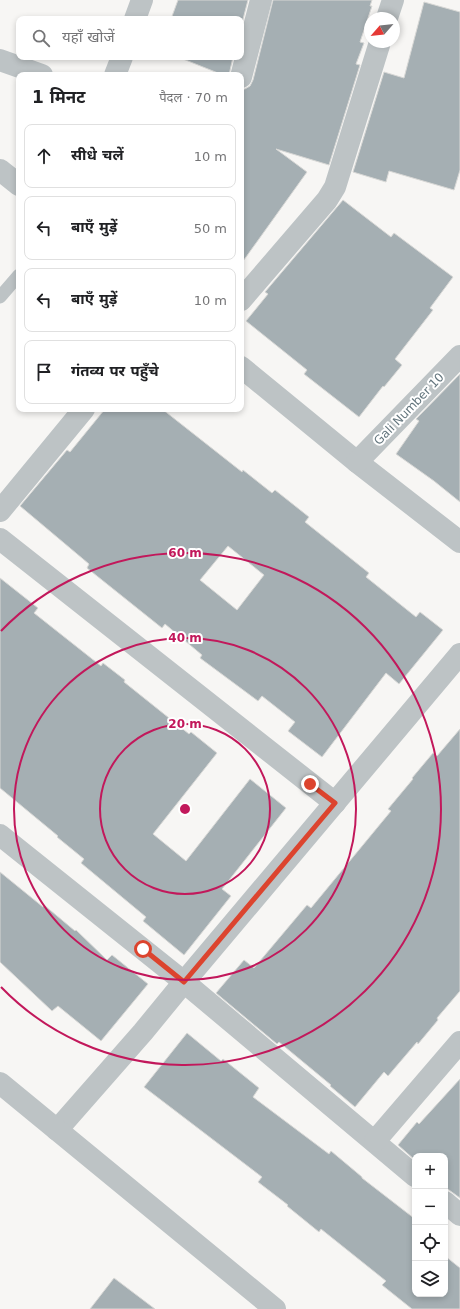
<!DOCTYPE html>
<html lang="hi">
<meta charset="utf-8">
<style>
body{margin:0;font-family:"DejaVu Sans","Noto Sans Devanagari",sans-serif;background:#f2f2f2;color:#202124}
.controls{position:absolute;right:12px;bottom:12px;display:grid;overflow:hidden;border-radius:8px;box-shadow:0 2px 6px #0003}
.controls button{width:36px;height:36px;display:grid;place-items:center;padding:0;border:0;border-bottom:1px solid #e0e0e0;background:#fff;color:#202124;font:20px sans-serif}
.compass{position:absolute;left:364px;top:12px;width:36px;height:36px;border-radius:50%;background:#fff;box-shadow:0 2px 6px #0003;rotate:242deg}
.stop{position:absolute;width:12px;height:12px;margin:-9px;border:3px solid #dc442e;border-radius:50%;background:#fff}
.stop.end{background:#dc442e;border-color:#fff;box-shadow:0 1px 4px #0008}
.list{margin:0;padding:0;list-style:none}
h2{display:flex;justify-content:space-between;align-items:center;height:52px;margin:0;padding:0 16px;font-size:17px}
h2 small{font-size:13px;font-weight:400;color:#757577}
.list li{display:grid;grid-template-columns:26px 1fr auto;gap:12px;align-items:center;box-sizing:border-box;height:64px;margin:0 8px 8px;padding:0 8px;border:1px solid #e0e0e0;border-radius:8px}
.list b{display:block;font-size:15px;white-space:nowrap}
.list em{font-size:13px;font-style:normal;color:#757577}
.icon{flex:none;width:22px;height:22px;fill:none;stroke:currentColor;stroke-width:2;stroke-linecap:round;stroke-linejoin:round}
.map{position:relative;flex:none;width:460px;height:1309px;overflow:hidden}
.search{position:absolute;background:#fff;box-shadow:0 2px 6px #0003;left:16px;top:16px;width:228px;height:44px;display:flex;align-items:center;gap:10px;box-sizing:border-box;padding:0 14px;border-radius:8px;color:#757577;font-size:15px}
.panel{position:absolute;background:#fff;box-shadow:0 2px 6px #0003;left:16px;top:72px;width:228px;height:340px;border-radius:8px}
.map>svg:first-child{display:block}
.building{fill:#a5afb3;stroke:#d8d8d6;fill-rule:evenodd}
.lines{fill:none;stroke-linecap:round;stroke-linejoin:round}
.service{stroke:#bdc3c5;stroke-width:13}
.minor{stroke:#bdc3c5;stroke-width:22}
.tertiary{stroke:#bdc3c5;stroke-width:22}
.route{stroke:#dc442e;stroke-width:5}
.ring{fill:none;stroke:#c2185b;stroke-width:2}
.labels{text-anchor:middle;stroke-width:4;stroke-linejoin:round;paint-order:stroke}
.street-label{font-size:12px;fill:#63757d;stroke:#fff}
.centre{fill:#c2185b;stroke:#fff;stroke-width:2}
.ring-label{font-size:12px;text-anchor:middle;font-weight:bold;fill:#c2185b;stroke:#fff;stroke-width:4;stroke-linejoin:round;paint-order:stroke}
</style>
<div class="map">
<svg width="460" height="1309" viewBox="0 0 460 1309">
<rect width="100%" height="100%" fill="#f7f6f4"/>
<g class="building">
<path d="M178 0H248L241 27V19H171Z"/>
<path d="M273 0H372L370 6H372L360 42 364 43 356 64 360 65 329 165 276 149 307 172 241 264V89H245L250 86 253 80Z"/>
<path d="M424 2 460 12V170L454 190 389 171 386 182 353 172 384 72 404 78Z"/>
<path d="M178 57H233L229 75H223Z"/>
<path d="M343 200 391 237 394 233 453 277 430 308 433 310 395 359 402 365 384 387 383 386 359 417 304 374 307 370 246 321 268 294 265 292Z"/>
<path d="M460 374V502L434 481 396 454 419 421 416 419Z"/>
<path d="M105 409H162L242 472 243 470 272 493 275 490 309 517 305 522 369 573 366 577 416 617 420 612 443 630 399 684 386 673 322 757 288 731 295 722 262 696 258 701 200 658 202 655 165 624 162 628 87 568 89 564 20 506 67 450 70 452ZM228 546 264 575 237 610 200 580Z"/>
<path d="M0 578 38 608 34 613 101 666 103 663 125 680 124 682 189 734 191 732 217 753 153 834 186 861 250 779 286 808 222 889 231 896 184 955 143 921 146 917 81 863 84 859 57 837 58 836 0 788Z"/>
<path d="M460 729V991L437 1018 438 1020 418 1044 417 1042 388 1076 384 1072 355 1107 330 1086 331 1085 279 1042 277 1044 216 993 244 960 254 968 307 905 311 908 391 811 388 809 413 779 412 778 433 753 437 756Z"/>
<path d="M0 872 43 907 44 905 75 931 76 930 107 960 112 955 148 984 101 1041 58 1006 52 1011 0 962Z"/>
<path d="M187 1033 221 1061 223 1059 259 1088 253 1097 329 1154 331 1151 362 1177V1178L415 1219V1294H445V1256L460 1268V1309H412L382 1285 386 1281 321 1229 319 1232 287 1206 288 1205 258 1182 262 1177 144 1087Z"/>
<path d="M460 1079V1198L445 1187V1156H415V1160L398 1145 417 1122 419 1124Z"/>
<path d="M114 1278 155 1309H90Z"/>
</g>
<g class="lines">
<path class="service" d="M0 297 19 275"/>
<g class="minor">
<path d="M387 18 393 0"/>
<path d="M135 19 142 0"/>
<path d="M0 60 42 75"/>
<path d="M115 75 122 57"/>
<path d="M241 77 261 0"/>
<path d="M0 170 19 185"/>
<path d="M241 300 327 200 335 187 380 42"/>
<path d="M241 367 357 462 460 542"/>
<path d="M357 462 460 356"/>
<path d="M0 511 84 409"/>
<path d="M0 539 335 803"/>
<path d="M0 835 184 982 415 1176"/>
<path d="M57 1130 143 1032 184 982 460 654"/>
<path d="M375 1141 460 1042"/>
<path d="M445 1202 460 1215"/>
</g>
<path class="tertiary" d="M0 1083 275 1309"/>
</g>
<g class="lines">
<path class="route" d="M143 949 184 982 335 803 310 784"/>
</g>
<g class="ring">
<circle cx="185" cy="809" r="85"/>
<circle cx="185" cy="809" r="171"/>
<path d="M1 631A256 256 0 1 1 1 987"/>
</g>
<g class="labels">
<g class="street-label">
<text transform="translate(409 409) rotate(-46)" y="4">Gali Number 10</text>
</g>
</g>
<circle cx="185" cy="809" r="6" class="centre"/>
<g class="ring-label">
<text x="185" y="557">60 m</text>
<text x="185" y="642">40 m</text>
<text x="185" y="728">20 m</text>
</g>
</svg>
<div class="controls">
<button>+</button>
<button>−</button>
<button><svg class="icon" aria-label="locate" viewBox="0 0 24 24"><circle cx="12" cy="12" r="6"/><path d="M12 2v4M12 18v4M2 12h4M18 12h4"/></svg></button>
<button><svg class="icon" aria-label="layers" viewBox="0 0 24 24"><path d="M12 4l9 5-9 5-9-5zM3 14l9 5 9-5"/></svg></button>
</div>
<svg class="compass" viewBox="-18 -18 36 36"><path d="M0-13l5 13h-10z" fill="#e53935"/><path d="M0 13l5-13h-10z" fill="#757577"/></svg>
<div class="stop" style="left:143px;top:949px"></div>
<div class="stop end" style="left:310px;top:784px"></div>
<div class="search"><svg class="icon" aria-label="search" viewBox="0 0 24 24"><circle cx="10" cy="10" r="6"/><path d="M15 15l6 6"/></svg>यहाँ खोजें</div>
<section class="panel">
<h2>1 मिनट<small>पैदल · 70 m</small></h2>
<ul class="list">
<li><svg class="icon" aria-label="ahead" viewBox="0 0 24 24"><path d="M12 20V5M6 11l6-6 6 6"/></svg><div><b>सीधे चलें</b></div><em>10 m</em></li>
<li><svg class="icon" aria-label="left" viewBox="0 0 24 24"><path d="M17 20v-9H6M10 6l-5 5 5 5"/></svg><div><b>बाएँ मुड़ें</b></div><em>50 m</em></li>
<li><svg class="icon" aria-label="left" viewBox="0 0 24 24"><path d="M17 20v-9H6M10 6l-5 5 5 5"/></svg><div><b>बाएँ मुड़ें</b></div><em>10 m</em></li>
<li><svg class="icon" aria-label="arrive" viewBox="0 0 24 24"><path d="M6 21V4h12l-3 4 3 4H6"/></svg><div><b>गंतव्य पर पहुँचे</b></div></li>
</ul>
</section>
</div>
